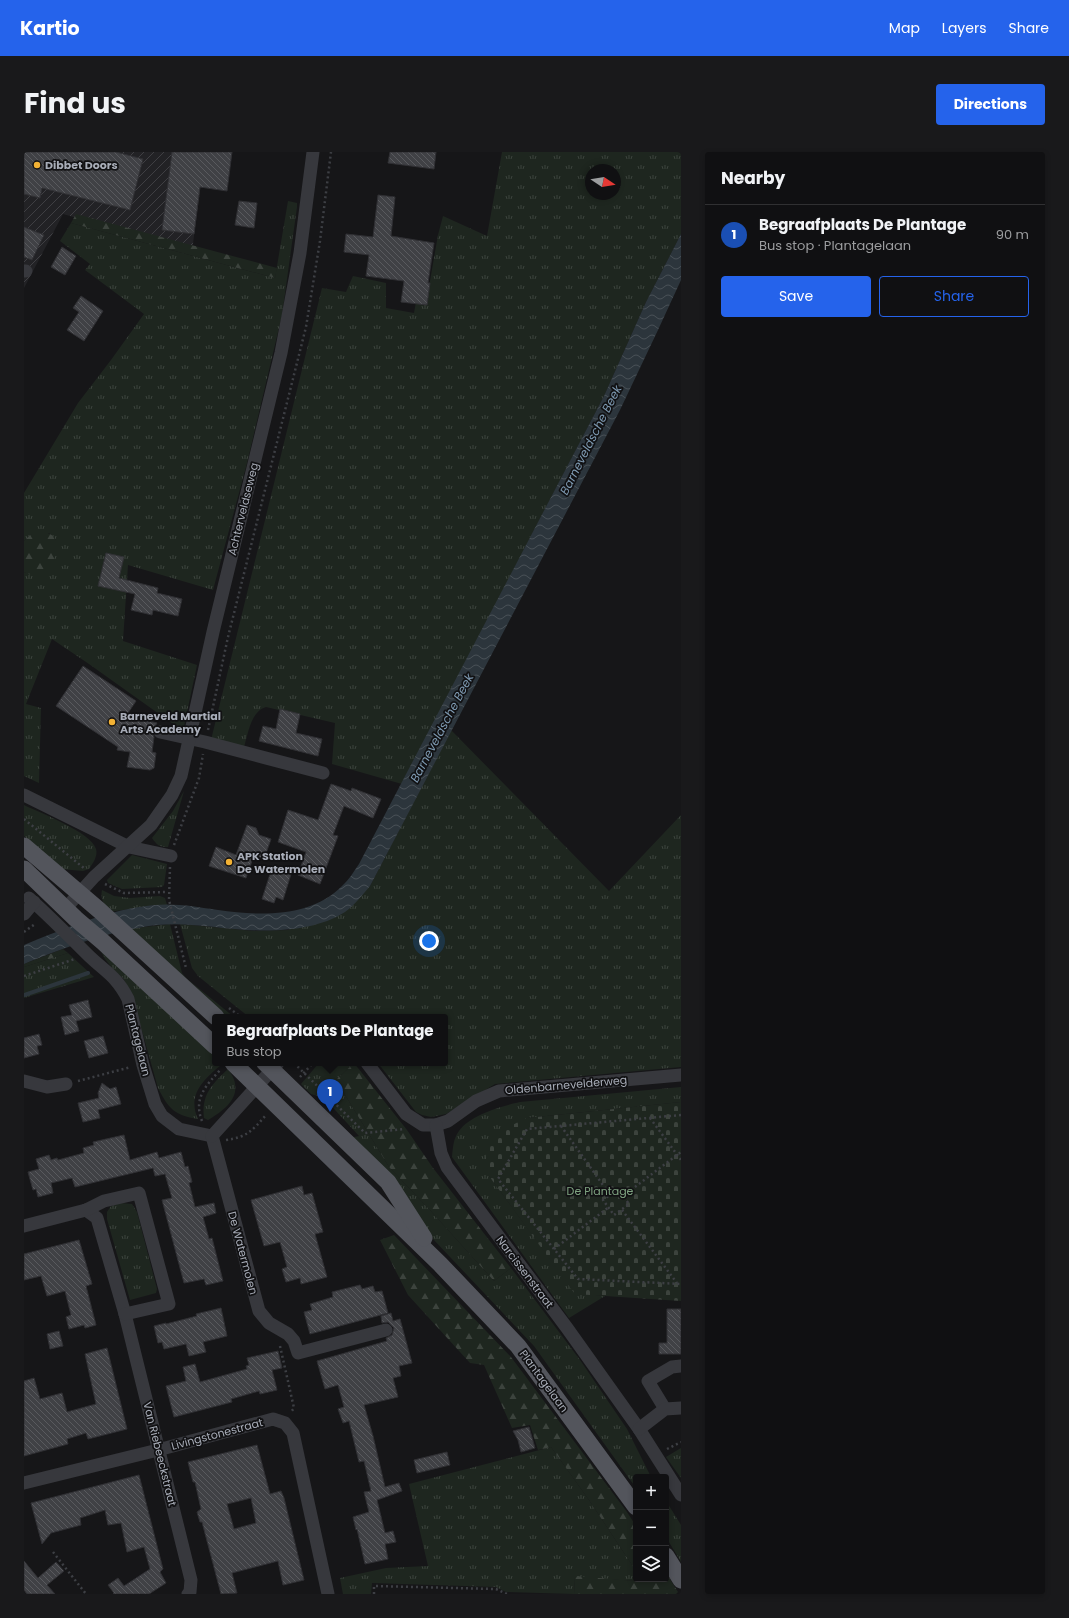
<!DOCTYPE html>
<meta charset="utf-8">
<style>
body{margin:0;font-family:Poppins,sans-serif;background:#19191b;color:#f1f3f6}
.controls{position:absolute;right:12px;bottom:12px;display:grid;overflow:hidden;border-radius:4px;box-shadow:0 2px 6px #0003}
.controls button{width:36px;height:36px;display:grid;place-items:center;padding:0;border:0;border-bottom:1px solid #303032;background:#101012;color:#f1f3f6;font:20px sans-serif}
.compass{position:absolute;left:561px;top:12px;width:36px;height:36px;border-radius:50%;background:#101012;box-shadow:0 2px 6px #0003;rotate:102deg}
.you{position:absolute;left:405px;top:789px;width:14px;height:14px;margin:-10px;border:3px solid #fff;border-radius:50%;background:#1a73e8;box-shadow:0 0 0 6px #1a73e833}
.badge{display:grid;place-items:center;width:26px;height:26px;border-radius:50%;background:#2563eb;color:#fff;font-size:13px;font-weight:700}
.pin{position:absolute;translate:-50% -33px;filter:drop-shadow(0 1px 2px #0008)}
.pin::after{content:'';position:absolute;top:21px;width:14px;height:12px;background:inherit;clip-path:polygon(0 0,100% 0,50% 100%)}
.popup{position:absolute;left:188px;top:862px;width:236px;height:52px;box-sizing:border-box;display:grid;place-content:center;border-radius:4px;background:#101012;filter:drop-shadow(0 1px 3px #0005);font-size:13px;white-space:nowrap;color:#9c9d9f}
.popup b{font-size:15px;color:#f1f3f6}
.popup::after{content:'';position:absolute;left:50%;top:100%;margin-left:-8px;border:8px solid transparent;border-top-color:#101012}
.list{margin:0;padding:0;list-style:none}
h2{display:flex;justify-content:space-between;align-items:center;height:52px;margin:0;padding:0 16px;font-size:17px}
h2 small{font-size:13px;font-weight:400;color:#9c9d9f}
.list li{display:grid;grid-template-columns:26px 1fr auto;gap:12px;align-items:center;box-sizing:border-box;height:60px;padding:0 16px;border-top:1px solid #303032}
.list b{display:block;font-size:15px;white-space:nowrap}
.list p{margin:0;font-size:13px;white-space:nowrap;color:#9c9d9f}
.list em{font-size:13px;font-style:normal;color:#9c9d9f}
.actions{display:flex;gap:8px;padding:12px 16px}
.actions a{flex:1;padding:9px 0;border:1px solid #2563eb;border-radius:4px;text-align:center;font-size:14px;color:#2563eb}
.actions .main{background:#2563eb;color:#fff}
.icon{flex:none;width:22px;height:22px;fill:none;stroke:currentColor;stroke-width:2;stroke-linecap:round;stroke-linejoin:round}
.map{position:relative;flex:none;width:657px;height:1442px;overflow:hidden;border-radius:4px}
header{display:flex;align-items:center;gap:24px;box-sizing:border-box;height:56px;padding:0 20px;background:#2563eb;color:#fff}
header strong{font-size:19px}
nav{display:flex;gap:22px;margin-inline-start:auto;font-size:14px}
.intro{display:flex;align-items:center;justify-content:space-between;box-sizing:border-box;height:96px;padding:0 24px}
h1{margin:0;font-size:28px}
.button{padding:10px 18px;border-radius:4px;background:#2563eb;color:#fff;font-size:14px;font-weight:700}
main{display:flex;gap:24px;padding:0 24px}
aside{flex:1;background:#101012;border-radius:4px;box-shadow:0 2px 6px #0003}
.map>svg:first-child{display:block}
.industrial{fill:url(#industrial-furrows)}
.grass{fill:url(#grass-tufts);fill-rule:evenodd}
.forest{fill:url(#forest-firs)}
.cemetery{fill:url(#cemetery-stones)}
.water{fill:url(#water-waves)}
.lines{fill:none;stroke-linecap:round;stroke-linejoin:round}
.stream{stroke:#2c353c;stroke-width:4}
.building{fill:url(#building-back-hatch);stroke:#303034;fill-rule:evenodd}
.path{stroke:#3d3f44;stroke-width:2.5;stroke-dasharray:2 3;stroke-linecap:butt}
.minor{stroke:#37383d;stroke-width:13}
.major{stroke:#53555c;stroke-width:17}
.poi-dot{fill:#f2b134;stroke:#111113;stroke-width:1.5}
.labels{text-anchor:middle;stroke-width:3.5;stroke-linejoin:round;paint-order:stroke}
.poi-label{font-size:11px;font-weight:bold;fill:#a8adb8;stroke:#111113;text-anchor:start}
.street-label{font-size:11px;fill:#a8adb8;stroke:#111113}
.park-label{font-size:11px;fill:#7fa381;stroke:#111113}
.water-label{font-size:12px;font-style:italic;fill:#7f9bb3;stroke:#111113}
</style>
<header>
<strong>Kartio</strong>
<nav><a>Map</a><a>Layers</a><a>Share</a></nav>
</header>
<div class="intro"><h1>Find us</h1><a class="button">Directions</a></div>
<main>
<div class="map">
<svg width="657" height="1442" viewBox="0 0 657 1442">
<defs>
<pattern id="industrial-furrows" width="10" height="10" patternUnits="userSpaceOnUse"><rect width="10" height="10" fill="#222225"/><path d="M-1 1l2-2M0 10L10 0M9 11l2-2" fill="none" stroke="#3f3f43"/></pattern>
<pattern id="grass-tufts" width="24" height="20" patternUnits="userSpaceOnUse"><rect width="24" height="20" fill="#1e261f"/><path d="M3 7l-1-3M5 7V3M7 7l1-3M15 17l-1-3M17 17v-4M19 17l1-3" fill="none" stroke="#3c433d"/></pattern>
<pattern id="forest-firs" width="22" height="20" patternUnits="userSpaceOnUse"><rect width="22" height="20" fill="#1e261f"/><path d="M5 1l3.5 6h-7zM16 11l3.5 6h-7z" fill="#3c433d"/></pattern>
<pattern id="cemetery-stones" width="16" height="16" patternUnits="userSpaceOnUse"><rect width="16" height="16" fill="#1e261f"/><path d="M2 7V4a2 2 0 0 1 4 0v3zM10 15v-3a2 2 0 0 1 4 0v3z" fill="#3c433d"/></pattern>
<pattern id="water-waves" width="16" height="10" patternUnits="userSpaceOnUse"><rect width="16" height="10" fill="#2c353c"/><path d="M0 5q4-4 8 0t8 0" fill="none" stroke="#485056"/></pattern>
<pattern id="building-back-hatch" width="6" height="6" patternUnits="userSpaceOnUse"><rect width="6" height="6" fill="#404145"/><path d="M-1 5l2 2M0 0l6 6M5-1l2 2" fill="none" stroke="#595a5e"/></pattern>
</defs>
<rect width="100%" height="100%" fill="#161618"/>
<path class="industrial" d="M0 0H181L168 99 39 62 0 136Z"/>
<g class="grass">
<path d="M478 0H657V82L622 150 580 244 378 632 308 612 311 571 242 555C227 559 224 582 220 595L187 588 298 136 322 140 329 124 362 131V156L390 161 392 150 402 152 414 83 419 64 463 84ZM567 18H591V42H567Z"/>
<path d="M264 49 273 51V55L258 163 223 311 189 438 104 413 99 489 173 513 159 579 65 512 28 487 2 552 17 556 15 631 0 624V420L2 421 32 388 25 381 6 383 0 389V341L54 251 87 208 120 162 61 118 66 112 36 89 47 71 251 126Z"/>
<path d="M427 578 585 739 657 663V915L471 932 422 962 407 965 398 963 392 960 354 911H421V865H316L301 862 274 865H225L174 824 168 816 156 772 230 779 264 778 346 734Z"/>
<path d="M160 639 144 695C135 695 133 693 128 686L149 659Z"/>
<path d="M0 653C16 661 67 680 72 697 74 704 69 711 65 717L59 719 37 717 0 684Z"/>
<path d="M108 703 143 712 140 733 138 735 98 737 84 731 83 728Z"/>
<path d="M78 738 90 744 106 746 136 744 141 746 143 753H132L85 760C80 753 76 746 78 738Z"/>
<path d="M146 772 158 821 162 826 210 865H197L104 777Z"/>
<path d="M74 793 191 900V911H197V913C179 928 163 943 174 967 150 963 145 957 134 936L108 843 99 826 89 817 81 807Z"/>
<path d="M44 801 70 825 0 846V815Z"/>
<path d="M295 911H330L312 928 365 1015 405 1057 470 1129 487 1116 556 1208 603 1277 627 1325H612V1336L510 1194 410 1088 326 986 335 984 300 946 287 942 277 932Z"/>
<path d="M204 917C222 941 204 956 184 968L180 966C177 943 188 932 204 917Z"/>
<path d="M657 935V950L503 966 465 1024 551 1141 581 1144 545 1166 428 1005C429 996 429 987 435 979 446 963 478 954 496 950Z"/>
<path d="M96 1051 108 1052 113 1060 133 1137 132 1141 106 1148 83 1067V1060L87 1054Z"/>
<path d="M527 1295 565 1348 612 1419V1427H614L611 1429 551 1425 550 1442 482 1440 472 1435 348 1431 347 1442H319L316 1426 362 1416 404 1414 385 1332Z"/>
<path d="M657 1296V1326L642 1305Z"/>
<path d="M642 1349 657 1373V1410L642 1385Z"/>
</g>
<g class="forest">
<path d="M52 62 253 116 251 126 47 71Z"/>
<path d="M16 379C38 382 36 399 26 413 24 416 22 421 18 423 13 425 5 423 0 420V389L6 383Z"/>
<path d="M39 797 44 801 0 815V812Z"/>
<path d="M330 911 383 978 409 1016 487 1116 470 1129 405 1057 365 1015 312 928Z"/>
<path d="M370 1083 487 1205 603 1360 612 1374V1419L565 1348 527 1295 514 1298 506 1273 488 1276 460 1213 446 1211 384 1143 356 1088Z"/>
<path d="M642 1421 654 1440 652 1442H550L551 1424 611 1429 614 1427H642Z"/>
</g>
<path class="cemetery" d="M657 950V1149L551 1142 465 1024C451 994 478 977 503 966Z"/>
<path class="water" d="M657 82V128L634 178 596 258 346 734C338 743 331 753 321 760 285 783 231 780 191 775 172 773 153 771 133 773 89 778 41 795 0 812V793C42 776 85 757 131 753 151 751 174 755 194 758 235 764 287 766 318 734 325 728 330 719 335 712L580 244 622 150Z"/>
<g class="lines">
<path class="stream" d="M0 843 64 821"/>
</g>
<g class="building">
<path d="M0 0H92L119 7 106 58 18 36 16 46 0 42Z"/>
<path d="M148 0H208L203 39 176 35 170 82 138 78Z"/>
<path d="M366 0H412L410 17 364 11Z"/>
<path d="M354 43 371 45 367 84 410 91 404 131H406L403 153 377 150 380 129 342 124 345 103 320 100 322 82 349 85Z"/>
<path d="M215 49 233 51 230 76 211 73Z"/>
<path d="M0 75 20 83 8 108 0 105Z"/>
<path d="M38 95 52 104 41 123 27 115Z"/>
<path d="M57 144 79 159 60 189 43 178 55 160 49 156Z"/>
<path d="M82 401 100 405 95 426 134 436 133 441 158 447 154 464 129 458 128 463 107 458 111 442 74 434Z"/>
<path d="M59 514 112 549 104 561 125 564 124 569 133 571 128 579 130 585 128 600 132 601 130 616 126 618 103 615 106 600 93 598 94 595 32 554Z"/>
<path d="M256 557 276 562 272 581 298 587 294 604 235 589 239 574 252 577Z"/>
<path d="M307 632 327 639 328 636 357 647 349 666 320 654 309 683 314 684 296 732 274 723 282 700 254 690 264 658 294 668Z"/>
<path d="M223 673 232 676 235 683 247 687 240 707 230 703 222 726 185 714 192 695 212 703Z"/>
<path d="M249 713 268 719 259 748 252 745 250 751 238 747Z"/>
<path d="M64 848 68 865 52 869 55 879 41 883 37 865 48 863 45 853Z"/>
<path d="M15 882 18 893 13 894 15 902 0 906V886Z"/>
<path d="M79 884 84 901 65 906 60 889Z"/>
<path d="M78 931 86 937 92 935 97 952 74 958 76 966 59 970 54 951 75 946 74 941Z"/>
<path d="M100 983 106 1008 133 1000 135 1006 157 1000 161 1015 164 1014 168 1030 165 1031 171 1055 190 1051 192 1061 179 1065 185 1087 188 1086 199 1129 182 1133 180 1127 160 1131 138 1048 148 1046 141 1022 131 1024 129 1016 51 1035 48 1026 27 1031 29 1041 14 1045 12 1037 9 1038 4 1020 15 1017 12 1007 25 1003 27 1008 33 1006 34 1008 60 1001 59 996 70 993 69 990Z"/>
<path d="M278 1034 280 1043 288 1041 299 1080 291 1082 303 1125 277 1132 276 1126 262 1130 258 1117 263 1115 256 1090 240 1094 227 1048Z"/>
<path d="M55 1088 68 1132 62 1134 72 1173 61 1176 60 1173 45 1177 42 1165 47 1163 41 1139 23 1144 17 1124 0 1128V1102Z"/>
<path d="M336 1133 338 1137 349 1134 351 1140 358 1139 364 1161 286 1182 280 1160 288 1158 286 1152 309 1145 308 1140Z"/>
<path d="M197 1156 203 1184 179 1190 182 1200 165 1204 162 1192 140 1197 138 1190 134 1191 130 1174 142 1171V1172L173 1164 172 1162Z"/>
<path d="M643 1157H657V1202H635V1191H643Z"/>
<path d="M367 1161 369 1169 376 1167 388 1211 375 1214 377 1224 369 1226 374 1245 340 1253 349 1284 361 1335 375 1331 378 1339 353 1348 361 1381 369 1379 372 1390 361 1392 364 1407 341 1412 333 1377 332 1378 329 1365 345 1360 340 1340 347 1339 340 1309 335 1310 325 1269 319 1271 314 1257 320 1255 314 1233 301 1237 293 1209 363 1189 362 1186 368 1183 370 1176 364 1170 358 1171 357 1164Z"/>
<path d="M35 1179 39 1194 26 1197 23 1182Z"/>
<path d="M83 1196 103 1277 64 1287 62 1281 43 1287 44 1292 0 1304V1229L10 1226 16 1247 38 1241 43 1260 72 1252 61 1202Z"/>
<path d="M254 1199 258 1216 248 1218 253 1238 236 1242 235 1239 207 1247 208 1250 150 1265 142 1234 162 1229 159 1215 171 1212 176 1230 223 1217 222 1214 225 1213 223 1206Z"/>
<path d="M505 1275 511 1296 497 1300 494 1288 489 1279Z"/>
<path d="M233 1293 246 1342 257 1339 260 1346 280 1428 259 1433 254 1409 208 1421 213 1441 197 1442 178 1370H176L173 1360 177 1357 171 1330H169L164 1310ZM227 1346 232 1371 210 1377 203 1352Z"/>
<path d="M423 1300 426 1313 393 1321 390 1308Z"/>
<path d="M115 1323 139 1417 136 1420 142 1431 125 1442H89L90 1441 84 1433 94 1426 100 1434 126 1417 120 1395 103 1400 97 1371 84 1373 81 1358 56 1366 57 1373 27 1381 18 1392 7 1351Z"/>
<path d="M0 1409 14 1426 32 1410 40 1419 23 1433 31 1442H3L0 1438Z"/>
</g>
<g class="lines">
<g class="path">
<path d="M184 578 204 485 282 175 296 89 307 0"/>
<path d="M0 667 61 717"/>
<path d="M150 693 175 626 179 602"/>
<path d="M146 715 145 748 162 816"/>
<path d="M81 732 100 741 144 740"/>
<path d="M0 780 11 772"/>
<path d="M0 824 51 807"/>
<path d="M205 856 217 865"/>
<path d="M270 911 341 981 381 977"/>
<path d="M276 925 289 911"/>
<path d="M54 929 107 915"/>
<path d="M657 963 503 977 474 1027 554 1127 657 1132"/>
<path d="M626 966 657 1008"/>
<path d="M178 969C169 946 182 934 196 918"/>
<path d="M537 974 586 1043"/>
<path d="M202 988C223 985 228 979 242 963"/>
<path d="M594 1037 605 1052 590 1063 579 1048Z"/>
<path d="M599 1044 657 1000"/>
<path d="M598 1058 653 1131"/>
<path d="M530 1097 585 1055"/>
<path d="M256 1194 270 1256 267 1260"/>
<path d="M643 1297 657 1290"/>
<path d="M29 1400 62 1442"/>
<path d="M350 1442V1434L472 1437 483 1442"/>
</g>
<g class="minor">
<path d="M0 119H2"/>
<path d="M136 580 181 590 299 621"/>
<path d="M0 643 105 695 147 704"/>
<path d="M5 746C25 764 44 783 63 802 80 819 92 823 104 847L119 913 131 952 138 964 155 977 188 984"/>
<path d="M41 757 70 725 127 673 148 643 157 624 189 480 257 201 276 101 289 0"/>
<path d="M0 762 10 750"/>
<path d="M343 911 382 962 399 973H412L424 969 452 949 475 939 657 923"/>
<path d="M0 929 23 935 42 932"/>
<path d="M412 973 417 1001 423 1015 543 1176 615 1277 657 1343"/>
<path d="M188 984 235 1159 245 1171 264 1182 270 1189 274 1201 362 1178"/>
<path d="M188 984 254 911"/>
<path d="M62 1058 73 1066 101 1162 167 1428 166 1440 164 1442"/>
<path d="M0 1074 62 1058 80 1049 115 1041 145 1152 101 1162"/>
<path d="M641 1257 624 1229 648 1215 657 1214"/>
<path d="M615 1277 641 1257 657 1256"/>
<path d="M0 1331 134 1298 249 1267 261 1271 269 1281 304 1442"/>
</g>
<g class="major">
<path d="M0 694 75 758 192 865"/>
<path d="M0 717 52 767 79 790 191 894"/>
<path d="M209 911 416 1112 494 1194 612 1355"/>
<path d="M241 911 364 1030 400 1086"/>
<path d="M642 1404 657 1428"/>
</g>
</g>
<g class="poi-dot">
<circle cx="13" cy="13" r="4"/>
<circle cx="88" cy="570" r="4"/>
<circle cx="205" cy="710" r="4"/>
</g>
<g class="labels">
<g class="poi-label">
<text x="21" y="17">Dibbet Doors</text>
<text x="96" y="568">Barneveld Martial<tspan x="96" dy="13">Arts Academy</tspan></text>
<text x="213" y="708">APK Station<tspan x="213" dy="13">De Watermolen</tspan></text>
</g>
<g class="street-label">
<text transform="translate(219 357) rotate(-76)" y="4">Achterveldseweg</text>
<text transform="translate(114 888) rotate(76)" y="4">Plantagelaan</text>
<text transform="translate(542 933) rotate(-5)" y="4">Oldenbarnevelderweg</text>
<text transform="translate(219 1101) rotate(75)" y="4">De Watermolen</text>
<text transform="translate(501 1120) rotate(53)" y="4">Narcissenstraat</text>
<text transform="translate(520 1229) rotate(54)" y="4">Plantagelaan</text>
<text transform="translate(193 1282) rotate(-15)" y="4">Livingstonestraat</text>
<text transform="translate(136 1302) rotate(76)" y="4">Van Riebeeckstraat</text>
</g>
<g class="park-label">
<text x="576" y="1043">De Plantage</text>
</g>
<g class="water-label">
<text transform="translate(567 288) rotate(-63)" y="4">Barneveldsche Beek</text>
<text transform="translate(418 576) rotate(-62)" y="4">Barneveldsche Beek</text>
</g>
</g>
</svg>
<div class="controls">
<button>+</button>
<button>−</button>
<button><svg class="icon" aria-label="layers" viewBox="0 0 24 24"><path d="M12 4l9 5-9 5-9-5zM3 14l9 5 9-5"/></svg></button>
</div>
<svg class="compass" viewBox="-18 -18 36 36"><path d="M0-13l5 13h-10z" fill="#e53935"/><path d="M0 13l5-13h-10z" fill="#9c9d9f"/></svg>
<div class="you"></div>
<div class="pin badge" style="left:306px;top:960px;background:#1a4fb4">1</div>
<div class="popup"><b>Begraafplaats De Plantage</b>Bus stop</div>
</div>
<aside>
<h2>Nearby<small></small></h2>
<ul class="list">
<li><span class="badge" style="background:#1a4fb4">1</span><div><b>Begraafplaats De Plantage</b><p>Bus stop · Plantagelaan</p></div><em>90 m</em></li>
</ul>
<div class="actions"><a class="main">Save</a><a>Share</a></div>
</aside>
</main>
